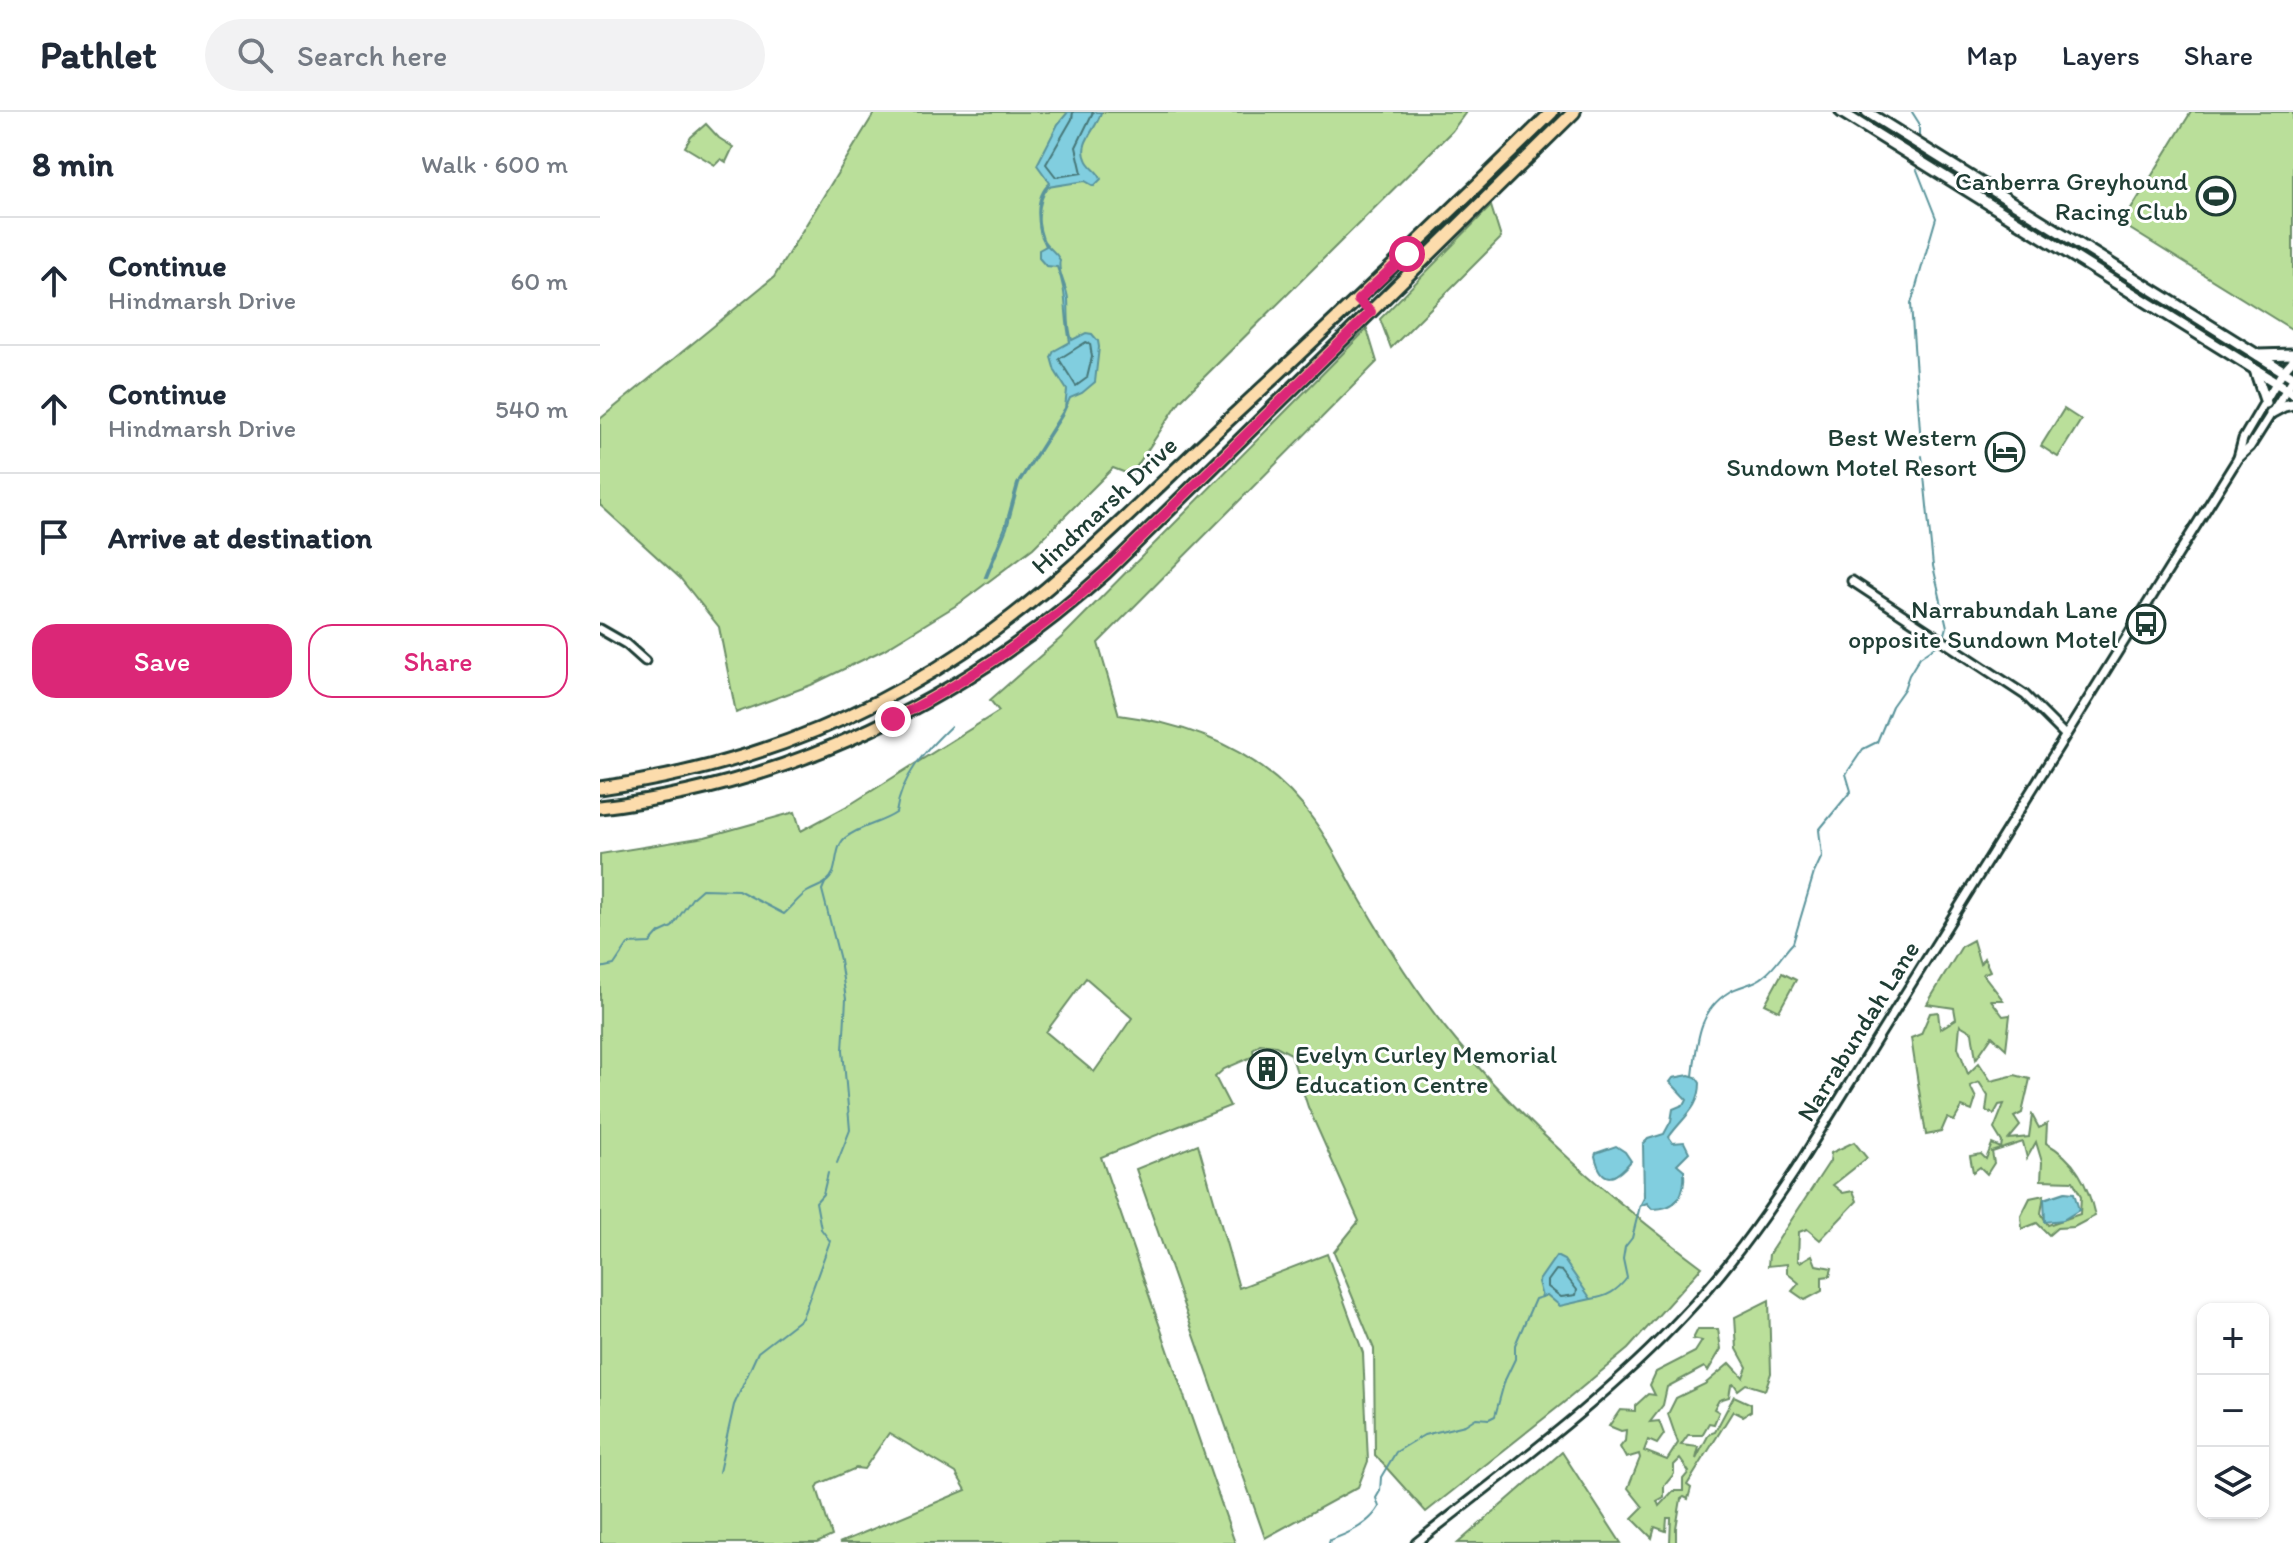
<!DOCTYPE html>
<meta charset="utf-8">
<style>
body{margin:0;font-family:Itim,sans-serif;background:#f2f2f3;color:#1f2937}
.controls{position:absolute;right:24px;bottom:24px;display:grid;overflow:hidden;border-radius:16px;box-shadow:0 2px 6px #0004}
.controls button{width:72px;height:72px;display:grid;place-items:center;padding:0;border:0;border-bottom:2px solid #e0e1e3;background:#fff;color:#1f2937;font:40px sans-serif}
.stop{position:absolute;width:24px;height:24px;margin:-18px;border:6px solid #db2777;border-radius:50%;background:#fff}
.stop.end{background:#db2777;border-color:#fff;box-shadow:0 2px 8px #0008}
.list{margin:0;padding:0;list-style:none}
h2{display:flex;justify-content:space-between;align-items:center;height:104px;margin:0;padding:0 32px;font-size:34px}
h2 small{font-size:26px;font-weight:400;color:#747a83}
.list li{display:grid;grid-template-columns:52px 1fr auto;gap:24px;align-items:center;box-sizing:border-box;height:128px;padding:0 32px;border-top:2px solid #e0e1e3}
.list b{display:block;font-size:30px;white-space:nowrap}
.list p{margin:0;font-size:26px;white-space:nowrap;color:#747a83}
.list em{font-size:26px;font-style:normal;color:#747a83}
.actions{display:flex;gap:16px;padding:24px 32px}
.actions a{flex:1;padding:18px 0;border:2px solid #db2777;border-radius:24px;text-align:center;font-size:28px;color:#db2777}
.actions .main{background:#db2777;color:#fff}
.icon{flex:none;width:44px;height:44px;fill:none;stroke:currentColor;stroke-width:2;stroke-linecap:round;stroke-linejoin:round}
.map{position:relative;flex:none;width:1693px;height:1431px;overflow:hidden}
header{display:flex;align-items:center;gap:48px;box-sizing:border-box;height:112px;padding:0 40px;background:#fff;border-bottom:2px solid #e0e1e3}
header strong{font-size:38px}
nav{display:flex;gap:44px;margin-inline-start:auto;font-size:28px}
.search{width:560px;height:72px;background:#f2f2f3;display:flex;align-items:center;gap:20px;box-sizing:border-box;padding:0 28px;border-radius:44px;color:#747a83;font-size:30px}
main{display:flex}
aside{flex:1;background:#fff}
.map>svg:first-child{display:block}
.green{fill:#badf9a;stroke:#6c8e67;stroke-width:2;fill-rule:evenodd}
.water{fill:#81cedf;stroke:#5a949b;stroke-width:2}
.lines{fill:none;stroke-linecap:round;stroke-linejoin:round}
.shore{stroke:#467778;stroke-width:2}
.stream{stroke:#5a949b;stroke-width:2}
.minor-casing{stroke:#1f3d34;stroke-width:13}
.tertiary-casing{stroke:#1f3d34;stroke-width:15}
.primary-casing{stroke:#1f3d34;stroke-width:17}
.minor{stroke:#fff;stroke-width:7}
.tertiary{stroke:#fff;stroke-width:9}
.primary{stroke:#fcdcac;stroke-width:11}
.route{stroke:#db2777;stroke-width:10}
.labels{text-anchor:middle;stroke-width:6;stroke-linejoin:round;paint-order:stroke}
.poi-label{font-size:26px;fill:#1f3d34;stroke:#fff;text-anchor:end}
.street-label{font-size:26px;fill:#1f3d34;stroke:#fff}
</style>
<header>
<strong>Pathlet</strong>
<div class="search"><svg class="icon" aria-label="search" viewBox="0 0 24 24"><circle cx="10" cy="10" r="6"/><path d="M15 15l6 6"/></svg>Search here</div>
<nav><a>Map</a><a>Layers</a><a>Share</a></nav>
</header>
<main>
<aside>
<h2>8 min<small>Walk · 600 m</small></h2>
<ul class="list">
<li><svg class="icon" aria-label="ahead" viewBox="0 0 24 24"><path d="M12 20V5M6 11l6-6 6 6"/></svg><div><b>Continue</b><p>Hindmarsh Drive</p></div><em>60 m</em></li>
<li><svg class="icon" aria-label="ahead" viewBox="0 0 24 24"><path d="M12 20V5M6 11l6-6 6 6"/></svg><div><b>Continue</b><p>Hindmarsh Drive</p></div><em>540 m</em></li>
<li><svg class="icon" aria-label="arrive" viewBox="0 0 24 24"><path d="M6 21V4h12l-3 4 3 4H6"/></svg><div><b>Arrive at destination</b></div></li>
</ul>
<div class="actions"><a class="main">Save</a><a>Share</a></div>
</aside>
<div class="map">
<svg width="1693" height="1431" viewBox="0 0 1693 1431">
<rect width="100%" height="100%" fill="#fff"/>
<filter id="ink" filterUnits="userSpaceOnUse"><feTurbulence type="fractalNoise" baseFrequency=".0125" numOctaves="2"/><feDisplacementMap in="SourceGraphic" scale="16" xChannelSelector="R" yChannelSelector="G"/><feConvolveMatrix kernelMatrix="1 2 1 2 8 2 1 2 1" color-interpolation-filters="sRGB"/></filter>
<g filter="url(#ink)">
<g class="green">
<path d="M275 0H866L852 19 580 289 531 363 513 356 433 436 360 491 283 538 211 573 136 601 119 515 80 466 0 393V307L174 165Z"/>
<path d="M1591 0H1693V218L1522 112Z"/>
<path d="M106 12 119 26 133 35 126 50 121 47 115 53 85 35 91 25Z"/>
<path d="M891 94 901 126 791 236 780 207Z"/>
<path d="M767 217 777 250 498 531 519 603C596 613 669 643 715 710 733 735 745 762 761 789 789 837 820 886 856 929 928 1016 1012 1088 1102 1155L1028 1237 962 1292 826 1400 775 1343 774 1237 734 1140 759 1109 708 995 691 942 676 934 660 932 653 937 654 944 624 957 615 965 630 994 501 1045 635 1431H239L366 1378 356 1361 289 1321 264 1357 256 1356 219 1372 217 1376 232 1424 217 1431H0V742L105 725 195 700 201 719 251 692 399 599 390 588 462 525ZM486 866 532 906 494 960 446 920Z"/>
<path d="M1464 297 1481 308 1458 345 1441 334Z"/>
<path d="M1373 828 1380 852 1384 846 1390 859 1383 862 1403 888H1391L1403 904 1410 903 1406 937 1392 924 1376 947 1372 920 1360 913 1358 935 1368 962 1379 951 1391 969 1415 963 1430 967 1422 1001 1414 1005 1420 1014 1409 1027 1429 1025 1432 1003 1439 1016 1447 1012 1446 1031C1475 1047 1488 1072 1495 1104L1474 1115 1457 1116 1449 1123 1437 1111 1422 1117 1421 1104 1430 1086 1444 1083 1441 1101 1448 1113 1480 1102 1481 1084 1473 1069 1441 1068 1442 1050 1436 1030 1427 1046 1423 1030 1392 1040 1394 1051 1387 1062 1380 1055 1373 1060 1370 1044 1381 1042 1386 1047 1392 1032 1401 1036 1402 1030 1394 1017 1404 992 1399 993 1394 1002 1386 999 1388 984 1379 970 1370 974 1376 986 1372 999 1362 995 1354 1009 1347 1006 1341 1020 1326 1023 1311 926 1321 922 1330 901 1338 900 1340 917 1356 907 1354 896 1327 892 1362 834Z"/>
<path d="M1182 861 1196 868 1179 899 1165 892Z"/>
<path d="M1254 1030 1267 1046 1233 1073 1243 1081 1253 1079 1257 1089 1220 1128 1207 1117 1199 1120 1198 1148 1200 1150 1212 1143 1216 1153 1232 1156 1230 1164 1222 1165V1179L1205 1188 1192 1179 1199 1171 1187 1161V1152L1168 1154 1169 1142 1230 1049 1231 1041Z"/>
<path d="M598 1032 639 1176 727 1142 763 1241 768 1349 758 1375 665 1426 536 1057Z"/>
<path d="M1169 1188 1171 1261 1165 1278 1146 1272 1138 1278 1134 1272 1131 1273 1129 1285 1119 1288 1114 1297 1119 1300 1114 1312 1109 1311 1102 1323H1088L1081 1333 1099 1335 1096 1347 1109 1322 1115 1320 1134 1284 1151 1292V1299L1143 1304 1133 1299 1087 1373 1091 1376 1088 1387 1084 1385 1081 1387 1076 1416V1431H1070L1071 1406H1067L1066 1419 1055 1415 1052 1426 1032 1406 1043 1395 1028 1376 1040 1346 1039 1342 1026 1346 1020 1335 1025 1329 1026 1318 1021 1319 1009 1314 1020 1298 1035 1299V1294L1048 1282 1055 1283 1050 1273 1056 1260 1095 1240 1102 1229 1093 1227 1098 1217H1118L1121 1237 1108 1259 1104 1255 1067 1275 1063 1293 1050 1310 1059 1309 1064 1322 1057 1332 1048 1328 1044 1339 1067 1348 1078 1331 1068 1302 1076 1286 1105 1272 1130 1251 1143 1265 1147 1255 1137 1237 1135 1205ZM1080 1347 1089 1360 1083 1367V1379H1073L1059 1394 1057 1389 1064 1385V1374L1074 1362V1353Z"/>
<path d="M962 1340 1021 1431H858Z"/>
</g>
<g class="water">
<path d="M468 0H501C498 16 478 30 486 47 489 56 498 58 501 67L494 74 485 69 448 75C438 87 434 120 447 133 452 139 456 140 460 148 457 161 467 174 468 187 469 202 467 214 472 228L486 221 492 222 498 229 499 235 495 270 482 281 470 286 462 304 419 371 407 416 387 465H385L405 415 417 372 465 296 467 278 455 259 451 245 454 239 470 230C464 204 468 180 457 155L446 154 439 146V138L446 134C437 116 433 85 450 71L437 53 458 12Z"/>
<path d="M1089 963 1096 965 1100 971C1100 996 1082 1006 1069 1025L1073 1031 1084 1030 1089 1040 1077 1052 1084 1058C1086 1083 1077 1097 1052 1097L1047 1091 1040 1094 1044 1086 1043 1032 1048 1027 1064 1022 1071 1009 1073 997 1085 992 1087 988 1070 970 1073 966Z"/>
<path d="M1016 1034 1025 1040 1031 1049C1015 1068 1002 1074 995 1044L996 1041Z"/>
<path d="M1465 1080 1474 1081 1479 1098 1463 1108 1445 1110 1444 1087Z"/>
<path d="M956 1144 964 1148 991 1187 960 1194 947 1183 942 1185 938 1170Z"/>
</g>
<g class="lines">
<g class="shore">
<path d="M473 0 472 7 446 52 456 65 482 61 476 35 493 0"/>
<path d="M486 230 490 232 492 245 487 266 476 274 459 247Z"/>
<path d="M956 1158 962 1159 977 1178 976 1183 961 1185 948 1175V1169Z"/>
</g>
<g class="stream">
<path d="M1312 0 1319 11V25"/>
<path d="M1317 58 1336 106 1311 192 1321 332"/>
<path d="M1322 344 1333 454 1347 515 1345 522"/>
<path d="M225 771 222 778 240 848 246 887 243 938 250 1018 237 1051"/>
<path d="M0 856 14 853 28 832 50 831 59 821 72 815 93 785 102 777 138 778 184 802C192 795 199 785 207 780 217 774 228 773 233 761 237 751 236 733 245 726 261 713 280 712 296 701 301 664 325 639 351 614"/>
<path d="M1093 964C1097 931 1098 899 1129 880 1140 873 1154 873 1164 864 1177 854 1182 842 1193 831L1214 761 1222 744 1219 718 1251 679 1246 662 1263 637 1277 630 1292 594 1304 577 1309 563 1320 545 1339 532"/>
<path d="M991 1187C1007 1185 1017 1179 1027 1166L1023 1147 1025 1135 1032 1126 1040 1094"/>
<path d="M119 1360 134 1293 158 1240 202 1206 230 1129 221 1117 216 1090 223 1082 228 1061"/>
<path d="M729 1431 730 1428C748 1422 769 1413 779 1395L776 1386 780 1379 781 1365 796 1340 824 1323 865 1313 876 1306 889 1307 895 1304 905 1268 915 1247V1233L935 1187 942 1185"/>
</g>
<g class="minor-casing">
<g id="minor">
<path d="M1638 346 1643 327 1683 259 1693 248"/>
<path d="M1252 469 1425 583 1465 623"/>
<path d="M0 517 26 532 45 549"/>
<path d="M816 1431C908 1358 1004 1289 1084 1203 1126 1159 1161 1110 1195 1059L1638 346 1650 335 1693 267"/>
</g>
</g>
<g class="tertiary-casing">
<g id="tertiary">
<path d="M1241 0 1693 281"/>
<path d="M1267 0 1693 265"/>
<path d="M1658 243 1693 242"/>
<path d="M1655 258 1666 291"/>
<path d="M1671 301 1684 294 1693 292"/>
</g>
</g>
<g class="primary-casing">
<g id="primary">
<path d="M0 676C143 656 277 604 394 518 479 456 559 372 637 300 743 201 849 102 952 0"/>
<path d="M0 695C189 673 365 588 505 461L974 0"/>
</g>
</g>
<use href="#minor" class="minor"/>
<use href="#tertiary" class="tertiary"/>
<use href="#primary" class="primary"/>
</g>
</g>
<g class="lines" filter="url(#ink)">
<path class="route" d="M293 607C371 568 441 519 505 461L771 200 758 188 807 142"/>
</g>
<defs>
<g id="stadium-ring" transform="scale(2)"><circle r="9.5" fill="#fff" stroke="#1f3d34" stroke-width="1.5"/><path d="M0-5a6.5 5 0 1 0 0 10a6.5 5 0 1 0 0-10ZM-3.5-1.8h7v3.6h-7Z" fill="#1f3d34"/></g>
<g id="hotel-ring" transform="scale(2)"><circle r="9.5" fill="#fff" stroke="#1f3d34" stroke-width="1.5"/><path d="M-6-4.5h1.5V1H6V5H4.5V3h-9V5H-6ZM-4 0a1.8 1.8 0 1 1 3.6 0ZM.5 0V-2.5h3Q6-2.5 6 0Z" fill="#1f3d34"/></g>
<g id="bus-ring" transform="scale(2)"><circle r="9.5" fill="#fff" stroke="#1f3d34" stroke-width="1.5"/><path d="M-5-6H5V4H4V6H2V4H-2V6H-4V4H-5ZM-3.5-4V0h7V-4ZM-3.5 1.2v1.5H-2V1.2ZM2 1.2v1.5H3.5V1.2Z" fill="#1f3d34"/></g>
<g id="building-ring" transform="scale(2)"><circle r="9.5" fill="#fff" stroke="#1f3d34" stroke-width="1.5"/><path d="M-4-6H4V6H1V3H-1V6H-4ZM-2.5-4.3h1.7v1.8h-1.7ZM.8-4.3h1.7v1.8H.8ZM-2.5-1h1.7V.8h-1.7ZM.8-1h1.7V.8H.8Z" fill="#1f3d34"/></g>
</defs>
<g fill-rule="evenodd">
<use href="#stadium-ring" x="1616" y="84"/>
<use href="#hotel-ring" x="1405" y="340"/>
<use href="#bus-ring" x="1546" y="512"/>
<use href="#building-ring" x="667" y="957"/>
</g>
<g class="labels">
<g class="poi-label">
<text x="1588" y="78">Canberra Greyhound<tspan x="1588" dy="30">Racing Club</tspan></text>
<text x="1377" y="334">Best Western<tspan x="1377" dy="30">Sundown Motel Resort</tspan></text>
<text x="1518" y="506">Narrabundah Lane<tspan x="1518" dy="30">opposite Sundown Motel</tspan></text>
<text x="695" y="951" text-anchor="start">Evelyn Curley Memorial<tspan x="695" dy="30">Education Centre</tspan></text>
</g>
<g class="street-label">
<text transform="translate(504 393) rotate(-43)" y="9">Hindmarsh Drive</text>
<text transform="translate(1258 919) rotate(-58)" y="9">Narrabundah Lane</text>
</g>
</g>
</svg>
<div class="controls">
<button>+</button>
<button>−</button>
<button><svg class="icon" aria-label="layers" viewBox="0 0 24 24"><path d="M12 4l9 5-9 5-9-5zM3 14l9 5 9-5"/></svg></button>
</div>
<div class="stop" style="left:807px;top:142px"></div>
<div class="stop end" style="left:293px;top:607px"></div>
</div>
</main>
